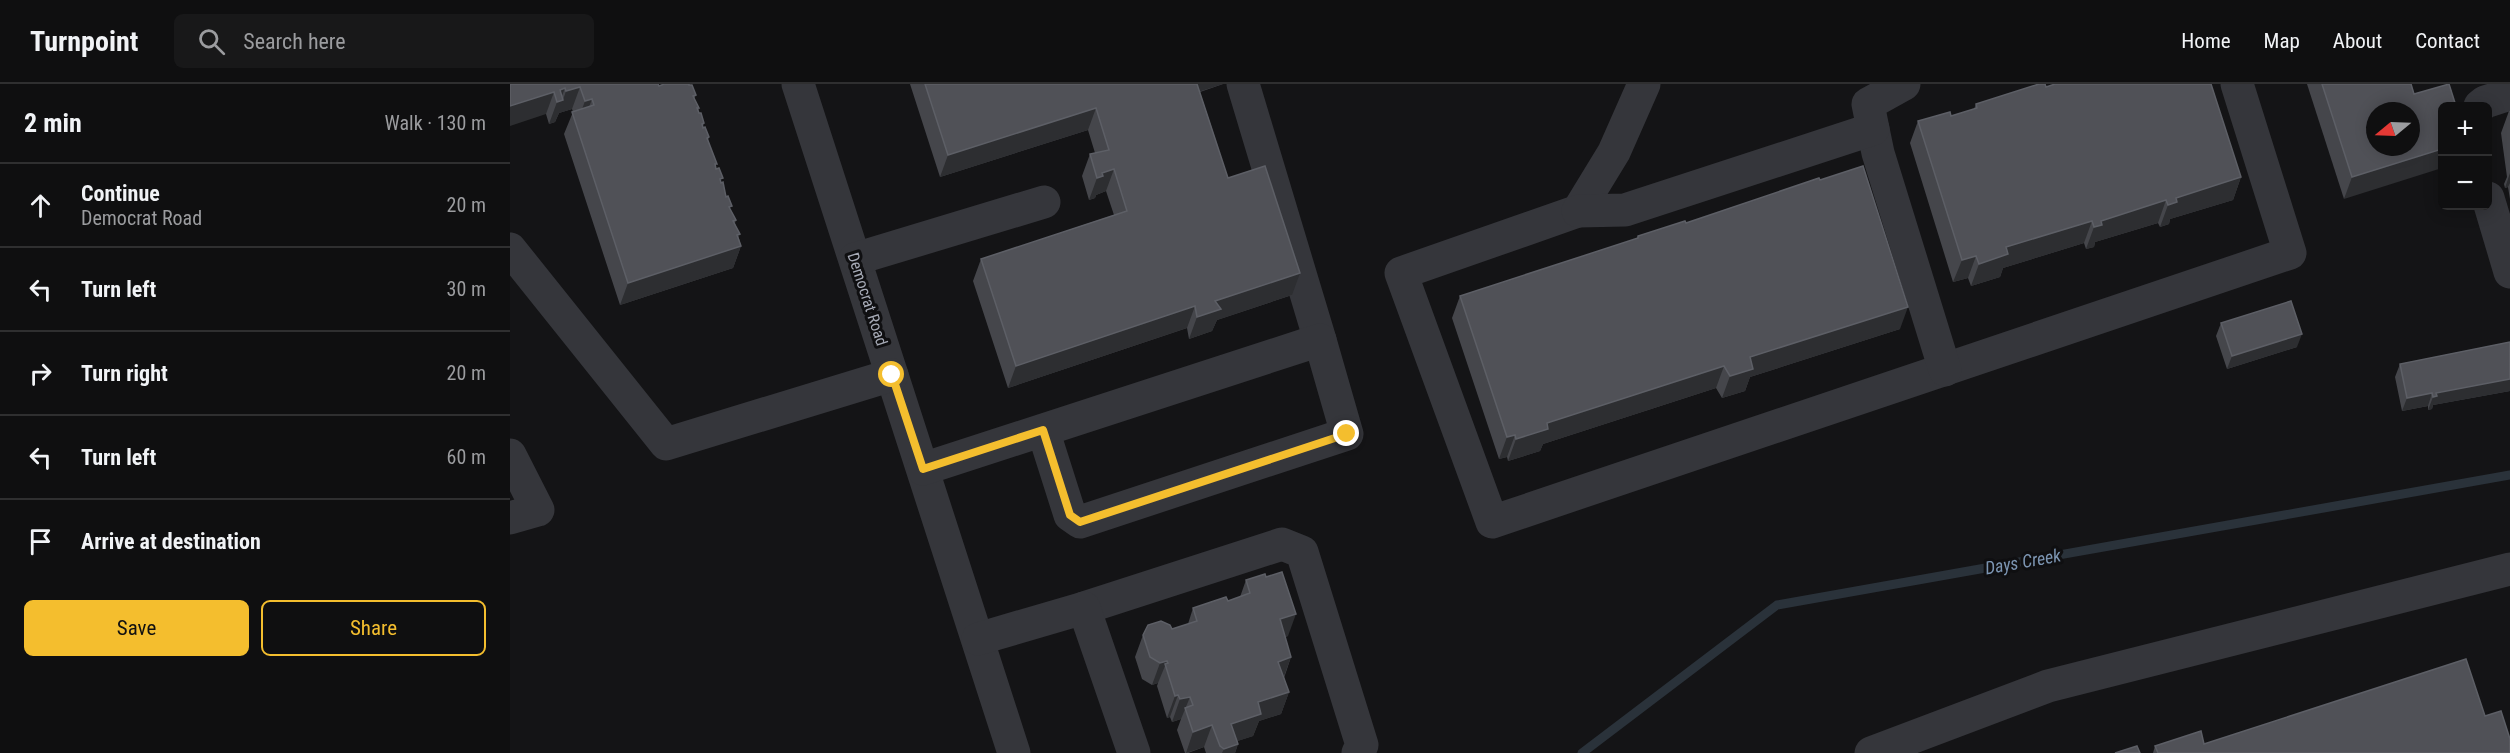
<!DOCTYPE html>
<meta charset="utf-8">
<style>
body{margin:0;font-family:"Roboto Condensed",sans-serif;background:#181819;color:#f1f3f6}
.controls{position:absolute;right:18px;top:18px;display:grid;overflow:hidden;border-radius:9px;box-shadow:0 3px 15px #0003}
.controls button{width:54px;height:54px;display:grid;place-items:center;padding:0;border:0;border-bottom:2px solid #2f2f30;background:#0f0f10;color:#f1f3f6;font:30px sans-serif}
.compass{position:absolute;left:1856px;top:18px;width:54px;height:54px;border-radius:50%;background:#0f0f10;box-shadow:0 3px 15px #0003;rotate:251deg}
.stop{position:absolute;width:18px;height:18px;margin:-14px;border:4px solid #f4be2e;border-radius:50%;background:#fff}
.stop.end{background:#f4be2e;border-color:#fff;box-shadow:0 2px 6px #0008}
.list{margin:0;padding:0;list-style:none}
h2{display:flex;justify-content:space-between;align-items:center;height:78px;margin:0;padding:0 24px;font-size:26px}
h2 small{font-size:20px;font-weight:400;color:#9b9c9f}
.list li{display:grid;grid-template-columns:39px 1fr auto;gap:18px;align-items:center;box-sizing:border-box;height:84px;padding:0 24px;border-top:2px solid #2f2f30}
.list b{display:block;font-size:22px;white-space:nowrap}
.list p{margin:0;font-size:20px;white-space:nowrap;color:#9b9c9f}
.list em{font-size:20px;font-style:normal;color:#9b9c9f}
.actions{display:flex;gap:12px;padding:18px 24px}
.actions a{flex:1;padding:14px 0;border:2px solid #f4be2e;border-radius:9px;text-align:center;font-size:21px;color:#f4be2e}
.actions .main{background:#f4be2e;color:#111}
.icon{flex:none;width:33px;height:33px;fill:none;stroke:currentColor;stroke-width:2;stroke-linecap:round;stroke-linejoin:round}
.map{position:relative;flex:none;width:2000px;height:669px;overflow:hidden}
header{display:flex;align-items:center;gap:36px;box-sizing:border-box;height:84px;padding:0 30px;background:#0f0f10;border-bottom:2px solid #2f2f30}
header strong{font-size:28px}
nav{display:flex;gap:33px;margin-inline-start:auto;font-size:21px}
.search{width:420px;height:54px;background:#181819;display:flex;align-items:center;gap:15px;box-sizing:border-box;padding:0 21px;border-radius:9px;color:#9b9c9f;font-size:22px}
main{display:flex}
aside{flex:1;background:#0f0f10}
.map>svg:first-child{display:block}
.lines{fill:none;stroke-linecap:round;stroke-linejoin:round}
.stream{stroke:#2a323a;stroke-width:9}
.minor{stroke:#35363b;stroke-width:33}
.wall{fill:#45464b}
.shaded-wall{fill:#2d2e31}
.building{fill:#505157;stroke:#5d5f66;stroke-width:1.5;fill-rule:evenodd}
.route{stroke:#f4be2e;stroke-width:8}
.labels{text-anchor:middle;stroke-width:6;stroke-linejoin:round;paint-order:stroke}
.street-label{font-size:16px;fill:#a6aab6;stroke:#0f0f11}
.water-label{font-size:18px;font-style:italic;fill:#7c95b2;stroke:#0f0f11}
</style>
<header>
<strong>Turnpoint</strong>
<div class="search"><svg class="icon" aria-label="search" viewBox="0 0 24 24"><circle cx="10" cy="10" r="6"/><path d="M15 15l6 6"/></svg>Search here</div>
<nav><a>Home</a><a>Map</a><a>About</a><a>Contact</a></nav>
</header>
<main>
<aside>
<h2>2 min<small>Walk · 130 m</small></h2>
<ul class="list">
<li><svg class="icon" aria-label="ahead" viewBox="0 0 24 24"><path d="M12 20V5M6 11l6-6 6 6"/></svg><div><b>Continue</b><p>Democrat Road</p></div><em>20 m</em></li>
<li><svg class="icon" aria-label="left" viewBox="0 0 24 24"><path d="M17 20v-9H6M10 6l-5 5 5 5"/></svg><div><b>Turn left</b></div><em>30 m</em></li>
<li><svg class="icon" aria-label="right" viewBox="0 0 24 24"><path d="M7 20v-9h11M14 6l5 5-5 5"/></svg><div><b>Turn right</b></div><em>20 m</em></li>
<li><svg class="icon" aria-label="left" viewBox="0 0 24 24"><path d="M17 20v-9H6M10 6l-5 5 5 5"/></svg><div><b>Turn left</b></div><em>60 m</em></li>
<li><svg class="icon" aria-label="arrive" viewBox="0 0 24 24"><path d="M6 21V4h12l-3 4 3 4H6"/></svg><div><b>Arrive at destination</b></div></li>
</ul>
<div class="actions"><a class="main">Save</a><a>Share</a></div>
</aside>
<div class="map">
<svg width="2000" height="669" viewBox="0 0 2000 669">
<rect width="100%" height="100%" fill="#141416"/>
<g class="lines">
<path class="stream" d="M1072 669 1267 521 2000 391"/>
<g class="minor">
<path d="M288 0 504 669"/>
<path d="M733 0 810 256"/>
<path d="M1134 0 1104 68 1068 127 891 189 982 438 1780 169 1727 0"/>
<path d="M1970 22 1975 18 2000 10"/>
<path d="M1363 45 1368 69 1435 286"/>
<path d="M1978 114 2000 188"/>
<path d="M1068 127 1115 126 1363 45 1358 20 1394 0"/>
<path d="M0 165 156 360 382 291"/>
<path d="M345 175 534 118"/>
<path d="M0 371 28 426 0 434"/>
<path d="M413 385 810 256 837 350 570 438 560 431 533 346"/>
<path d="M574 524 772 460 792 468 852 661 848 669"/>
<path d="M468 555 574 524 624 669"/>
<path d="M1361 669 1538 602 2000 485"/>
</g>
</g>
<g class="wall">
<path d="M0 0 151 1 186 11 184 15 189 24 188 28 194 39 193 42 199 53 198 56 206 84 220 126 226 136 225 139 231 162 223 184 110 221 54 50 63 28 62 25 49 29 45 38 39 40 36 30Z"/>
<path d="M400 0H713L690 8 718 94 782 211 707 236 702 247 679 255 677 244 498 304 463 197 471 175 604 131 596 107 586 111 585 114 579 116 572 92 580 70 585 69 578 46 430 93Z"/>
<path d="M1797 0H1901L1834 115Z"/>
<path d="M1536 3 1731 93 1723 116 1660 135 1659 140 1650 143 1648 139 1585 158 1584 163 1576 165 1574 159 1493 184 1490 193 1461 202 1458 194 1443 198 1400 59 1408 37 1441 32 1464 25 1466 20Z"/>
<path d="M1999 27H2000V115L1998 103 1995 104 1994 100 1997 93 1991 49Z"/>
<path d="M1176 139 1390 245 1240 293 1235 307 1212 314 1206 304 1033 360 1030 367 998 377 997 373 989 375 942 234 950 212 1127 155 1128 152Z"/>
<path d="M1711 239 1787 263 1717 285 1706 252Z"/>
<path d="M2000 258V307L1923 321 1922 325 1918 326V322L1892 327 1885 293 1890 280Z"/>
<path d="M736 496 778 552 775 553 781 573 774 594 779 608 771 630 749 637 743 652 727 657 728 660 725 669H696L694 663 678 669H675L667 646 671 635 662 638 660 633 657 634 647 602 648 599 642 601 632 595 625 573 633 551 662 545 678 540 683 524 718 517 730 513Z"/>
<path d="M1975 632 2000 669H1643L1645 662 1694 660Z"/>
</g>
<g class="shaded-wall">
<path d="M680 0H713L676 12Z"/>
<path d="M70 3 62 25 49 29 45 38 39 40 47 18 50 6 55 4 50 17 53 16 56 7Z"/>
<path d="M44 8 36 30 0 42V22Z"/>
<path d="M82 15 74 37 67 39 75 17Z"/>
<path d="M586 24 578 46 430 93 438 71Z"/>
<path d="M1932 65V84L1834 115 1842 93Z"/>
<path d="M604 85 596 107 586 111 585 114 579 116 587 94 592 89Z"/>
<path d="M2000 89V99L1998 103 1995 104Z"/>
<path d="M1731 93 1723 116 1660 135 1659 140 1650 143 1658 121 1666 114Z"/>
<path d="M1656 116 1648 139 1585 158 1584 163 1576 165 1584 143 1591 137Z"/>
<path d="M1582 137 1574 159 1493 184 1490 193 1461 202 1469 180 1496 163Z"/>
<path d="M230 150 225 164 231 162 223 184 110 221 118 199Z"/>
<path d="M1466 172 1458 194 1443 198 1452 176Z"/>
<path d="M790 189 782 211 707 236 702 247 679 255 687 233 705 217Z"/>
<path d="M685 222 677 244 498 304 506 282Z"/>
<path d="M1398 223 1390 245 1240 293 1235 307 1212 314 1220 292 1240 273Z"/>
<path d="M1792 250 1787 263 1717 285 1722 272Z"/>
<path d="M1214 282 1206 304 1033 360 1030 367 998 377 1006 355 1037 339Z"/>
<path d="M2000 295V307L1923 321 1922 325 1918 326 1923 313 1926 309Z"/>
<path d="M1922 309 1918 322 1892 327 1897 314Z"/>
<path d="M1005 351 997 373 989 375 997 353Z"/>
<path d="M786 530 778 552 762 557 770 535Z"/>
<path d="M781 573 773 595 768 578Z"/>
<path d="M657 577 648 599 642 601 650 579Z"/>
<path d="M779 608 771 630 749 637 743 652 713 662 721 640 748 618Z"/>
<path d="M668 611 660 633 657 634 665 612Z"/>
<path d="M680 613 671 635 662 638 670 615Z"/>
<path d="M702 641 694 663 676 669 683 648Z"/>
<path d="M728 660 725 669H712L714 665Z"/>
</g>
<g class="building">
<path d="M0 0H148L149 2 154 0H179V1H182L186 11 183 12 189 24H187L189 29H191L194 39 192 40 193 44 195 43 199 53 197 54 207 80H205L206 85 209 84 213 94 210 95 211 99 213 98 216 113 218 112 222 122 219 123 226 136 223 137 230 150 227 151 231 162 118 199 62 28 84 21 82 15 75 17 70 3 56 7 55 4 50 6 53 16 47 18 44 8 0 22Z"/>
<path d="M415 0H687L718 94 755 82 790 189 705 217 711 225 687 233 685 222 506 282 471 175 617 127 604 85 592 89 593 92 587 94 580 70 599 66 586 24 438 71Z"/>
<path d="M1529 0H1535L1536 3 1545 0H1701L1731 93 1666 114 1667 118 1658 121 1656 116 1591 137 1592 141 1584 143 1582 137 1496 163 1498 170 1469 180 1466 172 1452 176 1408 37 1440 28 1441 32 1467 24 1466 20Z"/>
<path d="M1812 0H1901L1904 10 1939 0 1946 22H1932V65L1842 93ZM1865 27H1901V63H1865Z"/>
<path d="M1353 82 1398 223 1240 273 1243 285 1220 292 1214 282 1037 339 1038 345 1006 355 1005 351 997 353 950 212 1128 154V152L1175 137 1176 139 1309 94 1310 96Z"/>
<path d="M1781 217 1792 250 1722 272 1711 239Z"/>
<path d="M2000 258V295L1926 309 1927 312 1923 313 1922 309 1897 314 1890 280Z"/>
<path d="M772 488 786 530 770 535 781 573 768 578 779 608 748 618 751 630 721 640 728 660 714 665 710 662 702 641 683 648 675 624 683 621 680 613 670 615 668 611 665 612 655 580 658 579 657 577 650 579 640 573 633 551 638 541 651 537 660 541 662 545 687 537 683 524 716 513 718 517 740 509 736 496 755 490 756 493Z"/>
<path d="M1956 575 1975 632 1991 627 2000 655V669H1648L1645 662 1691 647 1694 660Z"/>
<path d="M1627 662 1630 669H1605Z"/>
</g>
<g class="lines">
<path class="route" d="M382 291 413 385 533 346 560 431 570 438 837 350"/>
</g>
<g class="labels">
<g class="street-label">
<text transform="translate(358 215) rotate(72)" y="6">Democrat Road</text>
</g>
<g class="water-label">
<text transform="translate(1513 478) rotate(-10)" y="6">Days Creek</text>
</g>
</g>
</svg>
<div class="controls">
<button>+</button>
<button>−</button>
</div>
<svg class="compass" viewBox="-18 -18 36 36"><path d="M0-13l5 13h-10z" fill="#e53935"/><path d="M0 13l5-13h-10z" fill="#9b9c9f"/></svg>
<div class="stop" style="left:382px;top:291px"></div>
<div class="stop end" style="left:837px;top:350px"></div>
</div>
</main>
